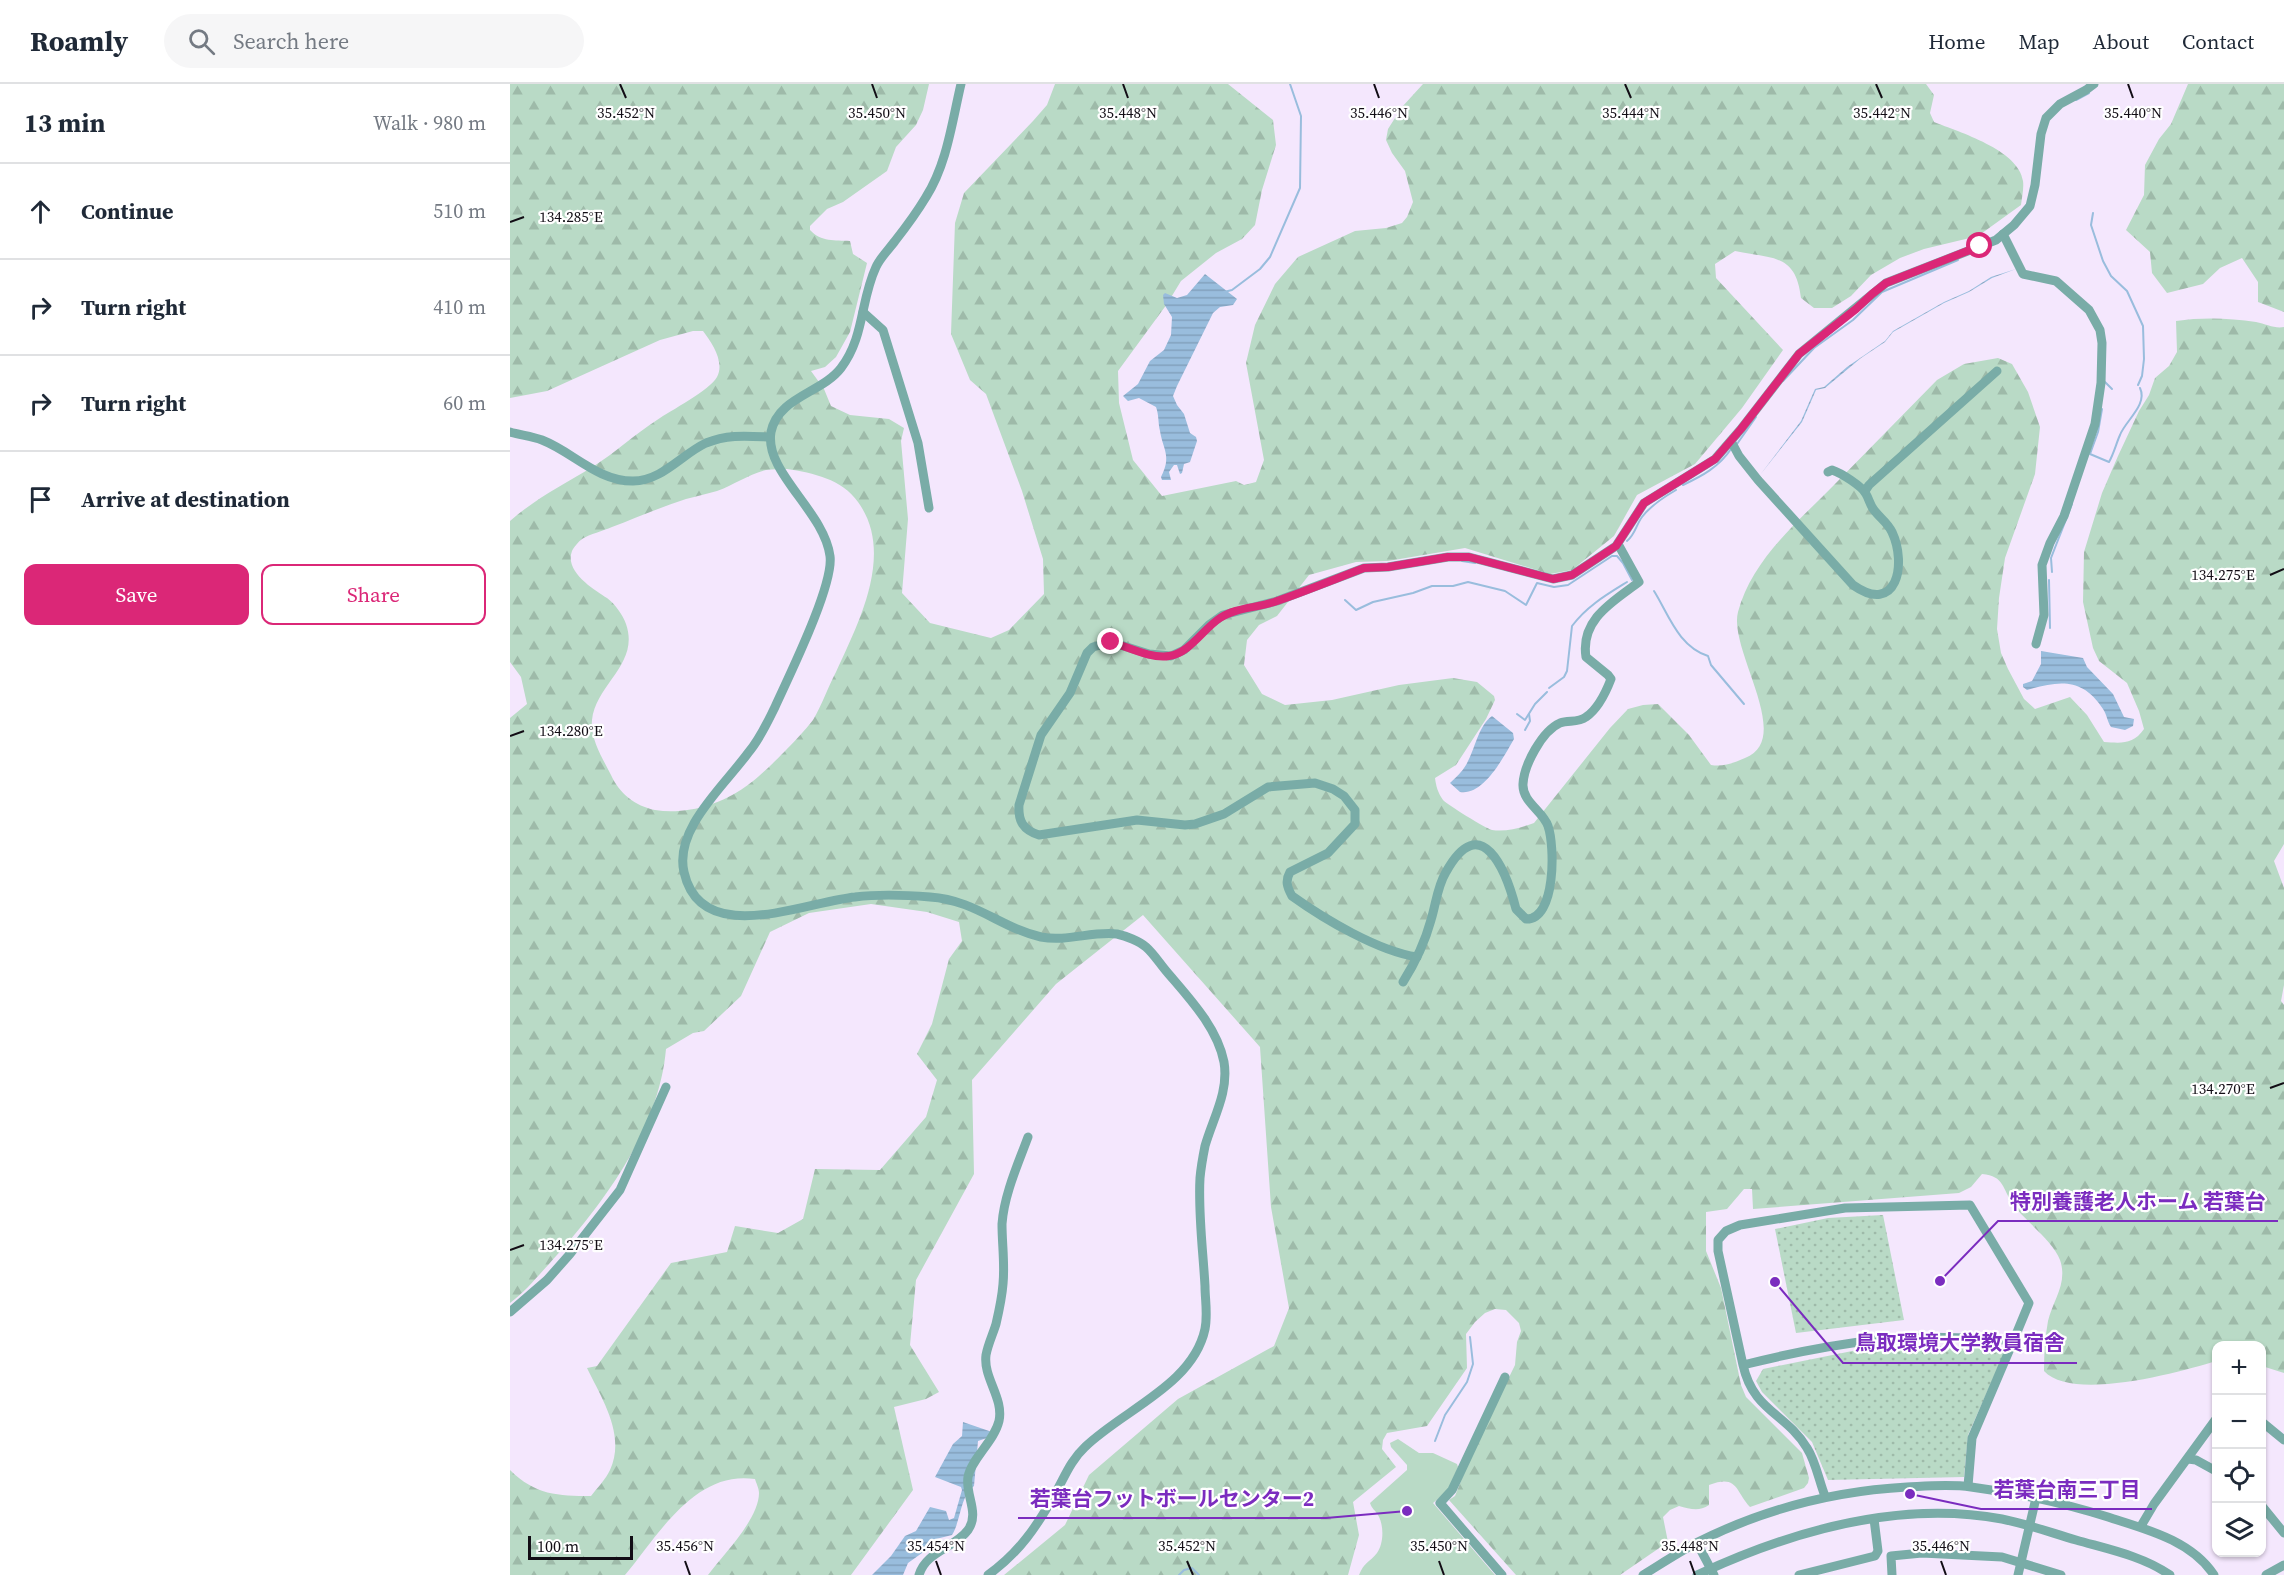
<!DOCTYPE html>
<meta charset="utf-8">
<style>
body{margin:0;font-family:"Source Serif 4","Noto Sans JP",serif;background:#f6f6f7;color:#1f2937}
.controls{position:absolute;right:18px;bottom:18px;display:grid;overflow:hidden;border-radius:12px;box-shadow:0 2px 4px #0004}
.controls button{width:54px;height:54px;display:grid;place-items:center;padding:0;border:0;border-bottom:2px solid #e0e1e3;background:#fff;color:#1f2937;font:30px sans-serif}
.scale{position:absolute;left:18px;bottom:15px;width:105px;box-sizing:border-box;padding-left:6px;border:3px solid #120d15;border-top:0;font-size:16px;line-height:21px;white-space:nowrap;color:#120d15;-webkit-text-stroke:4px #fff;paint-order:stroke}
.stop{position:absolute;width:18px;height:18px;margin:-14px;border:4px solid #db2777;border-radius:50%;background:#fff}
.stop.end{background:#db2777;border-color:#fff;box-shadow:0 2px 6px #0008}
.list{margin:0;padding:0;list-style:none}
h2{display:flex;justify-content:space-between;align-items:center;height:78px;margin:0;padding:0 24px;font-size:26px}
h2 small{font-size:20px;font-weight:400;color:#747a83}
.list li{display:grid;grid-template-columns:39px 1fr auto;gap:18px;align-items:center;box-sizing:border-box;height:96px;padding:0 24px;border-top:2px solid #e0e1e3}
.list b{display:block;font-size:22px;white-space:nowrap}
.list em{font-size:20px;font-style:normal;color:#747a83}
.actions{display:flex;gap:12px;padding:18px 24px}
.actions a{flex:1;padding:14px 0;border:2px solid #db2777;border-radius:12px;text-align:center;font-size:21px;color:#db2777}
.actions .main{background:#db2777;color:#fff}
.icon{flex:none;width:33px;height:33px;fill:none;stroke:currentColor;stroke-width:2;stroke-linecap:round;stroke-linejoin:round}
.map{position:relative;flex:none;width:1774px;height:1491px;overflow:hidden}
header{display:flex;align-items:center;gap:36px;box-sizing:border-box;height:84px;padding:0 30px;background:#fff;border-bottom:2px solid #e0e1e3}
header strong{font-size:28px}
nav{display:flex;gap:33px;margin-inline-start:auto;font-size:21px}
.search{width:420px;height:54px;background:#f6f6f7;display:flex;align-items:center;gap:15px;box-sizing:border-box;padding:0 21px;border-radius:33px;color:#747a83;font-size:22px}
main{display:flex}
aside{flex:1;background:#fff}
.map>svg:first-child{display:block}
.grass{fill:url(#grass-dots)}
.forest{fill:url(#forest-firs);fill-rule:evenodd}
.pitch{fill:#b9dac6}
.water{fill:url(#water-rules)}
.lines{fill:none;stroke-linecap:round;stroke-linejoin:round}
.stream{stroke:#99bddd;stroke-width:2}
.minor{stroke:#79aca7;stroke-width:9}
.route{stroke:#db2777;stroke-width:8}
.ticks{fill:none;stroke:#120d15;stroke-width:2}
.ticks-label{font-size:15px;text-anchor:middle;fill:#120d15;stroke:#fff;stroke-width:4.5;stroke-linejoin:round;paint-order:stroke}
.leader{fill:none;stroke:#7b2cbf;stroke-width:2}
.callout-dot{fill:#7b2cbf;stroke:#fff;stroke-width:2}
.callout-label{font-size:21px;text-anchor:middle;font-weight:bold;fill:#7b2cbf;stroke:#fff;stroke-width:4.5;stroke-linejoin:round;paint-order:stroke}
</style>
<header>
<strong>Roamly</strong>
<div class="search"><svg class="icon" aria-label="search" viewBox="0 0 24 24"><circle cx="10" cy="10" r="6"/><path d="M15 15l6 6"/></svg>Search here</div>
<nav><a>Home</a><a>Map</a><a>About</a><a>Contact</a></nav>
</header>
<main>
<aside>
<h2>13 min<small>Walk · 980 m</small></h2>
<ul class="list">
<li><svg class="icon" aria-label="ahead" viewBox="0 0 24 24"><path d="M12 20V5M6 11l6-6 6 6"/></svg><div><b>Continue</b></div><em>510 m</em></li>
<li><svg class="icon" aria-label="right" viewBox="0 0 24 24"><path d="M7 20v-9h11M14 6l5 5-5 5"/></svg><div><b>Turn right</b></div><em>410 m</em></li>
<li><svg class="icon" aria-label="right" viewBox="0 0 24 24"><path d="M7 20v-9h11M14 6l5 5-5 5"/></svg><div><b>Turn right</b></div><em>60 m</em></li>
<li><svg class="icon" aria-label="arrive" viewBox="0 0 24 24"><path d="M6 21V4h12l-3 4 3 4H6"/></svg><div><b>Arrive at destination</b></div></li>
</ul>
<div class="actions"><a class="main">Save</a><a>Share</a></div>
</aside>
<div class="map">
<svg width="1774" height="1491" viewBox="0 0 1774 1491">
<defs>
<pattern id="grass-dots" width="8" height="8" patternUnits="userSpaceOnUse" patternTransform="scale(1.5)"><rect width="8" height="8" fill="#b9dac6"/><path d="M2 2h.1M6 6h.1" fill="none" stroke="#9ebaa9" stroke-width="1.8" stroke-linecap="round"/></pattern>
<pattern id="forest-firs" width="22" height="20" patternUnits="userSpaceOnUse" patternTransform="scale(1.5)"><rect width="22" height="20" fill="#b9dac6"/><path d="M5 1l3.5 6h-7zM16 11l3.5 6h-7z" fill="#9ebaa9"/></pattern>
<pattern id="water-rules" width="6" height="5" patternUnits="userSpaceOnUse" patternTransform="scale(1.5)"><rect width="6" height="5" fill="#99bddd"/><path d="M0 2.5h6" fill="none" stroke="#83a1bd"/></pattern>
</defs>
<rect width="100%" height="100%" fill="#f4e7fd"/>
<g class="grass">
<path d="M1373 1131 1394 1236 1286 1249 1265 1145 1318 1134Z"/>
<path d="M1409 1262 1496 1265 1458 1351 1454 1393 1318 1396 1302 1358 1252 1308 1246 1297 1253 1285 1362 1263Z"/>
</g>
<g class="forest">
<path d="M0 0H419L413 26 406 41 386 63 377 87 333 118 317 125 300 142V146C311 158 325 156 340 157L343 170 357 179 340 248 326 273 315 283 301 287 314 305 321 322 340 331 379 335 394 344 391 357 398 435 392 509 420 539 481 554 499 546 534 510 533 475 512 407 476 310 460 296 441 250 445 139 454 109 523 37 537 21 545 0H718L763 36 766 61 752 106 745 141 732 155 706 169 671 197 657 220 608 287 609 319 623 376 652 412 726 397 734 401 746 398 754 376 736 279 745 241 765 200 788 173 845 147 876 144 892 139 897 133 903 118 895 87 882 69 876 56 878 45 892 23 913 0H1416L1424 11 1420 29 1424 38C1449 48 1509 66 1513 97 1514 104 1512 113 1511 121L1468 152 1414 165 1390 174 1361 191 1341 212 1322 224H1304L1291 214C1286 169 1262 175 1225 167L1205 180 1206 194 1273 266 1232 324 1185 380 1127 411 1104 452 1062 486 1040 490 955 464 878 477 846 478 799 491 767 532 749 541 737 556 734 581 752 610 775 621 822 616 889 601 943 594 967 598 984 612 985 616 976 635 946 681 925 694C926 702 928 709 933 716 938 721 975 744 982 746 996 748 1010 744 1024 739L1100 644 1118 625 1133 621 1148 620 1179 651 1201 681C1214 683 1223 679 1235 674 1285 655 1218 566 1228 528 1242 475 1288 438 1325 400 1359 365 1393 331 1427 296L1454 280 1488 274 1502 280 1518 308 1530 343 1525 390 1495 474 1489 514 1487 545 1491 569 1498 585 1514 615 1525 625 1560 613 1577 631 1594 658C1611 659 1623 661 1634 645L1629 627 1617 599 1589 577 1583 564 1573 518 1574 468 1592 409 1608 372 1629 327 1639 311 1645 294 1659 282 1667 268 1666 237C1692 233 1720 234 1746 238 1756 240 1765 245 1774 243V760L1764 777 1774 804V901L1771 917 1774 921V1289L1752 1282V1262H1706V1277C1671 1288 1562 1318 1534 1287 1534 1270 1535 1253 1538 1237 1543 1216 1558 1199 1550 1176 1544 1158 1514 1136 1503 1120 1492 1105 1495 1092 1472 1090L1461 1103 1449 1109 1243 1125 1242 1105H1234L1217 1125 1196 1128V1167L1211 1204 1231 1301 1236 1313 1292 1369 1299 1394 1298 1399 1294 1404 1240 1423C1225 1407 1228 1390 1199 1401V1421C1189 1428 1180 1425 1169 1422L1160 1426 1153 1433 1158 1458 1110 1491H1006L939 1416 945 1412 962 1369 1005 1281 1007 1258 1011 1247 1009 1239 996 1226 985 1225 975 1229 965 1238 956 1250 957 1284 917 1342 877 1349 873 1356 872 1365 886 1383 843 1418 849 1451 838 1491H494L555 1441 579 1391 668 1315 764 1262 779 1224 761 1123 750 963 633 831 546 900 462 996 464 1090 406 1196 400 1261 429 1308 416 1315 384 1323 403 1406 341 1491H198C213 1471 249 1435 249 1409 249 1404 246 1399 245 1395 184 1386 148 1452 115 1491H0V1386C25 1411 48 1412 81 1412 87 1404 96 1395 100 1386 116 1351 92 1315 77 1284L87 1282 161 1179 217 1168 225 1142 268 1149 293 1135 305 1085 370 1086 416 1033 427 996 407 970 422 940 439 875 452 857 449 838 417 828 361 820 299 829 260 848 231 912 194 947 183 949 156 965C149 1046 92 1122 39 1180 26 1194 15 1208 0 1219V634L17 620 11 593 0 578V437C26 414 55 400 84 382 106 368 125 350 147 336 160 327 200 306 207 293 215 278 202 259 193 247H183L150 256 37 307 0 314ZM277 385C303 389 332 395 348 418 385 469 349 538 326 588 318 603 312 621 303 636 292 651 251 693 235 703 210 721 175 731 145 726 125 722 109 709 101 691 93 675 80 655 82 636 86 600 130 580 116 540 113 531 105 520 97 514 85 506 54 488 62 467 63 464 69 457 72 455 80 450 93 447 102 443 126 434 151 423 176 415 187 412 197 410 207 407 224 401 239 390 256 386 263 385 271 385 277 385Z"/>
<path d="M1678 0H1774V228L1748 218V198L1732 174 1710 184 1693 200 1657 209 1642 189 1640 168 1616 146 1634 111 1635 81 1649 55 1661 40Z"/>
</g>
<path class="pitch" d="M888 1355 909 1369H923L947 1380 948 1383 938 1406 923 1419 985 1491H849C854 1478 860 1478 867 1469 874 1459 874 1441 868 1431 865 1426 862 1425 860 1419L897 1386V1381L881 1363 880 1359Z"/>
<g class="water">
<path d="M1506 185 1482 194 1459 208 1434 219 1383 248 1375 258 1351 274 1315 304 1306 306 1292 338 1250 391 1291 337 1305 305 1314 303 1337 283 1375 257 1383 247 1434 218 1459 207 1481 193Z"/>
<path d="M695 190 727 215 723 221 710 223 703 229 667 302 663 312 667 321 674 330 680 349 686 353 687 357 680 378 674 380 672 389 670 390 667 381H664L659 388 661 396H652L651 393C662 372 653 366 650 347 648 339 649 331 646 323L629 314 618 317 613 312 628 300 640 277 654 266 661 251 662 233 654 220 653 211 655 209 667 214 677 211Z"/>
<path d="M1531 567 1573 574 1577 583 1603 610 1614 633 1624 635 1623 642 1615 646 1601 643C1597 637 1597 631 1593 625 1572 593 1549 597 1517 606L1513 603V600L1522 597 1531 580Z"/>
<path d="M982 632 1003 649 1004 655C994 672 974 712 950 708L940 699C946 693 952 688 956 681 965 666 968 642 982 632Z"/>
<path d="M453 1338 482 1348 477 1354 468 1357 464 1402C450 1412 451 1437 442 1451L426 1455 419 1464 398 1479 393 1491H362L381 1472 395 1452 406 1447 420 1423 436 1427 439 1436 444 1434 452 1406 451 1403 425 1393 443 1360 452 1352Z"/>
</g>
<g class="lines">
<g class="stream">
<path d="M1566 16 1579 9"/>
<path d="M1583 129 1581 141 1593 177 1601 192 1617 207 1633 242 1634 275 1632 292 1628 301"/>
<path d="M714 208 722 206 750 185 760 173 790 104 791 32 780 0"/>
<path d="M1273 297 1304 264 1343 236 1372 208 1448 176"/>
<path d="M1595 298 1602 305"/>
<path d="M1592 325 1588 348 1580 370 1599 378C1604 369 1606 360 1610 351 1615 337 1638 321 1630 304"/>
<path d="M1227 360 1246 333"/>
<path d="M1173 401C1192 392 1209 383 1221 365"/>
<path d="M1117 457C1125 451 1126 441 1132 433 1141 421 1154 413 1166 406"/>
<path d="M952 477 965 479"/>
<path d="M1542 488 1541 474 1562 420"/>
<path d="M1539 496 1540 544"/>
<path d="M1144 507C1159 531 1168 562 1198 572L1201 581 1234 620"/>
<path d="M835 516 846 526 863 518 903 509 922 502H943L958 498 995 507 1016 521 1027 499 1044 503 1058 501 1102 472H1107L1113 479 1122 496"/>
<path d="M1039 604 1054 593 1057 587 1062 542C1077 522 1096 511 1117 498"/>
<path d="M1007 630 1015 636 1025 620 1037 608"/>
<path d="M1015 646 1020 637 1019 630"/>
<path d="M925 1357 935 1331 957 1298 963 1280 960 1253"/>
<path d="M669 1491 674 1486 682 1484 689 1491"/>
</g>
<g class="minor">
<path d="M451 0C442 38 437 80 416 113 407 128 396 143 385 157 379 165 370 174 366 183 350 217 355 252 331 284 312 309 268 313 261 348 254 388 314 427 320 472 324 501 279 592 265 623 257 639 250 655 238 669 214 702 164 745 174 788 191 865 295 818 345 813 369 810 396 811 420 813 465 816 491 844 531 853 557 858 582 847 607 850 616 852 629 857 636 863 644 870 650 880 657 888 679 914 707 943 714 978 719 1008 703 1034 695 1062 693 1072 691 1083 690 1094 688 1129 693 1166 695 1202 695 1216 698 1230 695 1245 683 1301 613 1326 575 1363 561 1376 555 1392 546 1408 528 1441 509 1469 478 1491"/>
<path d="M1493 150 1513 190 1546 197 1579 226 1590 246 1592 259 1591 299 1585 340 1554 432 1540 459 1532 481 1534 531 1526 560"/>
<path d="M353 228 373 246 408 359 419 424"/>
<path d="M0 348C10 351 22 352 32 356 63 368 87 397 123 397 152 397 172 370 196 359 218 350 237 352 260 353"/>
<path d="M1221 357 1229 372 1248 396 1343 501C1387 532 1397 480 1382 448 1378 439 1370 434 1364 426 1360 421 1359 415 1356 410 1352 402 1331 389 1322 386L1318 388"/>
<path d="M1355 407 1359 401 1487 287"/>
<path d="M907 873C868 867 814 835 782 812 777 803 775 797 780 788L818 769 845 740V726L834 712 823 705 805 699 758 703 714 730 685 740 675 741 627 736 529 751C513 746 508 737 509 721L531 651 560 609 577 569 583 563 601 558 639 570 661 572 674 566 699 541 713 531 767 517 854 484 878 483 938 473H959L1043 495 1062 491 1106 462 1134 419 1205 375 1231 345 1289 270 1376 199 1486 156 1504 141 1520 122 1525 101 1531 50 1536 34 1550 20 1576 6 1584 0"/>
<path d="M893 898C905 879 915 858 921 836 926 820 927 803 936 788 971 725 996 786 1006 825L1016 835C1046 836 1045 762 1038 742 1033 727 1012 718 1013 700 1014 681 1032 647 1050 639 1059 636 1068 639 1076 633 1088 625 1096 608 1101 595L1098 591 1076 573C1070 535 1104 517 1129 498L1108 460"/>
<path d="M0 1228 37 1196 60 1170 110 1106 156 1003"/>
<path d="M1233 1281C1277 1270 1321 1261 1365 1256 1409 1251 1452 1254 1495 1256L1505 1253 1519 1219 1460 1121 1335 1124 1230 1141 1216 1147 1208 1156V1167L1233 1281C1243 1327 1276 1329 1297 1364 1306 1378 1309 1397 1315 1412"/>
<path d="M1752 1338 1774 1356"/>
<path d="M1678 1375 1686 1376 1706 1387"/>
<path d="M1458 1402 1462 1354 1505 1253"/>
<path d="M1752 1422 1774 1449"/>
<path d="M1631 1442 1644 1420 1706 1335"/>
<path d="M1187 1459 1204 1491"/>
<path d="M409 1491C416 1467 445 1464 458 1446 470 1429 455 1411 458 1393 461 1375 484 1358 489 1337 494 1314 473 1294 476 1271 478 1260 483 1250 486 1240 489 1227 492 1213 493 1200 495 1180 492 1160 492 1140 494 1111 508 1080 518 1053"/>
<path d="M992 1491 930 1419 942 1406 995 1293"/>
<path d="M1133 1491C1151 1480 1169 1468 1188 1458 1254 1425 1324 1407 1397 1403 1418 1402 1440 1400 1461 1403 1508 1409 1553 1419 1598 1433 1635 1445 1681 1456 1704 1491"/>
<path d="M1187 1491C1281 1447 1388 1416 1492 1435 1517 1440 1542 1449 1566 1456 1597 1465 1633 1472 1660 1491"/>
<path d="M1289 1491 1365 1472 1368 1467 1364 1435"/>
<path d="M1382 1491 1381 1472 1412 1469 1492 1473 1551 1491"/>
<path d="M1508 1491 1526 1414"/>
<path d="M1756 1491 1774 1481"/>
</g>
</g>
<g class="lines">
<path class="route" d="M601 558C618 563 641 575 659 572 680 569 693 545 710 534 726 523 749 524 767 517 796 507 825 495 854 484L878 483 938 473H959L1043 495 1062 491 1106 462 1134 419 1205 375 1231 345 1289 270 1346 225 1362 210 1376 199 1470 162"/>
</g>
<path class="ticks" d="M110 0 116 14M362 0 367 14M613 0 618 14M864 0 869 14M1115 0 1121 14M1366 0 1372 14M1618 0 1623 14M0 138 14 133M1760 491 1774 485M0 652 14 647M1760 1004 1774 999M0 1166 14 1161M175 1477 180 1491M426 1477 431 1491M677 1477 683 1491M929 1477 934 1491M1180 1477 1185 1491M1431 1477 1436 1491"/>
<g class="ticks-label">
<text x="116" y="34">35.452°N</text>
<text x="367" y="34">35.450°N</text>
<text x="618" y="34">35.448°N</text>
<text x="869" y="34">35.446°N</text>
<text x="1121" y="34">35.444°N</text>
<text x="1372" y="34">35.442°N</text>
<text x="1623" y="34">35.440°N</text>
<text x="61" y="138">134.285°E</text>
<text x="1713" y="496">134.275°E</text>
<text x="61" y="652">134.280°E</text>
<text x="1713" y="1010">134.270°E</text>
<text x="61" y="1166">134.275°E</text>
<text x="175" y="1467">35.456°N</text>
<text x="426" y="1467">35.454°N</text>
<text x="677" y="1467">35.452°N</text>
<text x="929" y="1467">35.450°N</text>
<text x="1180" y="1467">35.448°N</text>
<text x="1431" y="1467">35.446°N</text>
</g>
<path class="leader" d="M1430 1197L1488 1137H1768M1265 1198L1333 1279H1567M1400 1410L1471 1425H1642M897 1427L816 1434H508"/>
<g class="callout-dot">
<circle cx="1430" cy="1197" r="6"/>
<circle cx="1265" cy="1198" r="6"/>
<circle cx="1400" cy="1410" r="6"/>
<circle cx="897" cy="1427" r="6"/>
</g>
<g class="callout-label">
<text x="1628" y="1125">特別養護老人ホーム 若葉台</text>
<text x="1450" y="1266">鳥取環境大学教員宿舎</text>
<text x="1557" y="1413">若葉台南三丁目</text>
<text x="662" y="1422">若葉台フットボールセンター2</text>
</g>
</svg>
<div class="controls">
<button>+</button>
<button>−</button>
<button><svg class="icon" aria-label="locate" viewBox="0 0 24 24"><circle cx="12" cy="12" r="6"/><path d="M12 2v4M12 18v4M2 12h4M18 12h4"/></svg></button>
<button><svg class="icon" aria-label="layers" viewBox="0 0 24 24"><path d="M12 4l9 5-9 5-9-5zM3 14l9 5 9-5"/></svg></button>
</div>
<div class="scale">100 m</div>
<div class="stop" style="left:1470px;top:162px"></div>
<div class="stop end" style="left:601px;top:558px"></div>
</div>
</main>
